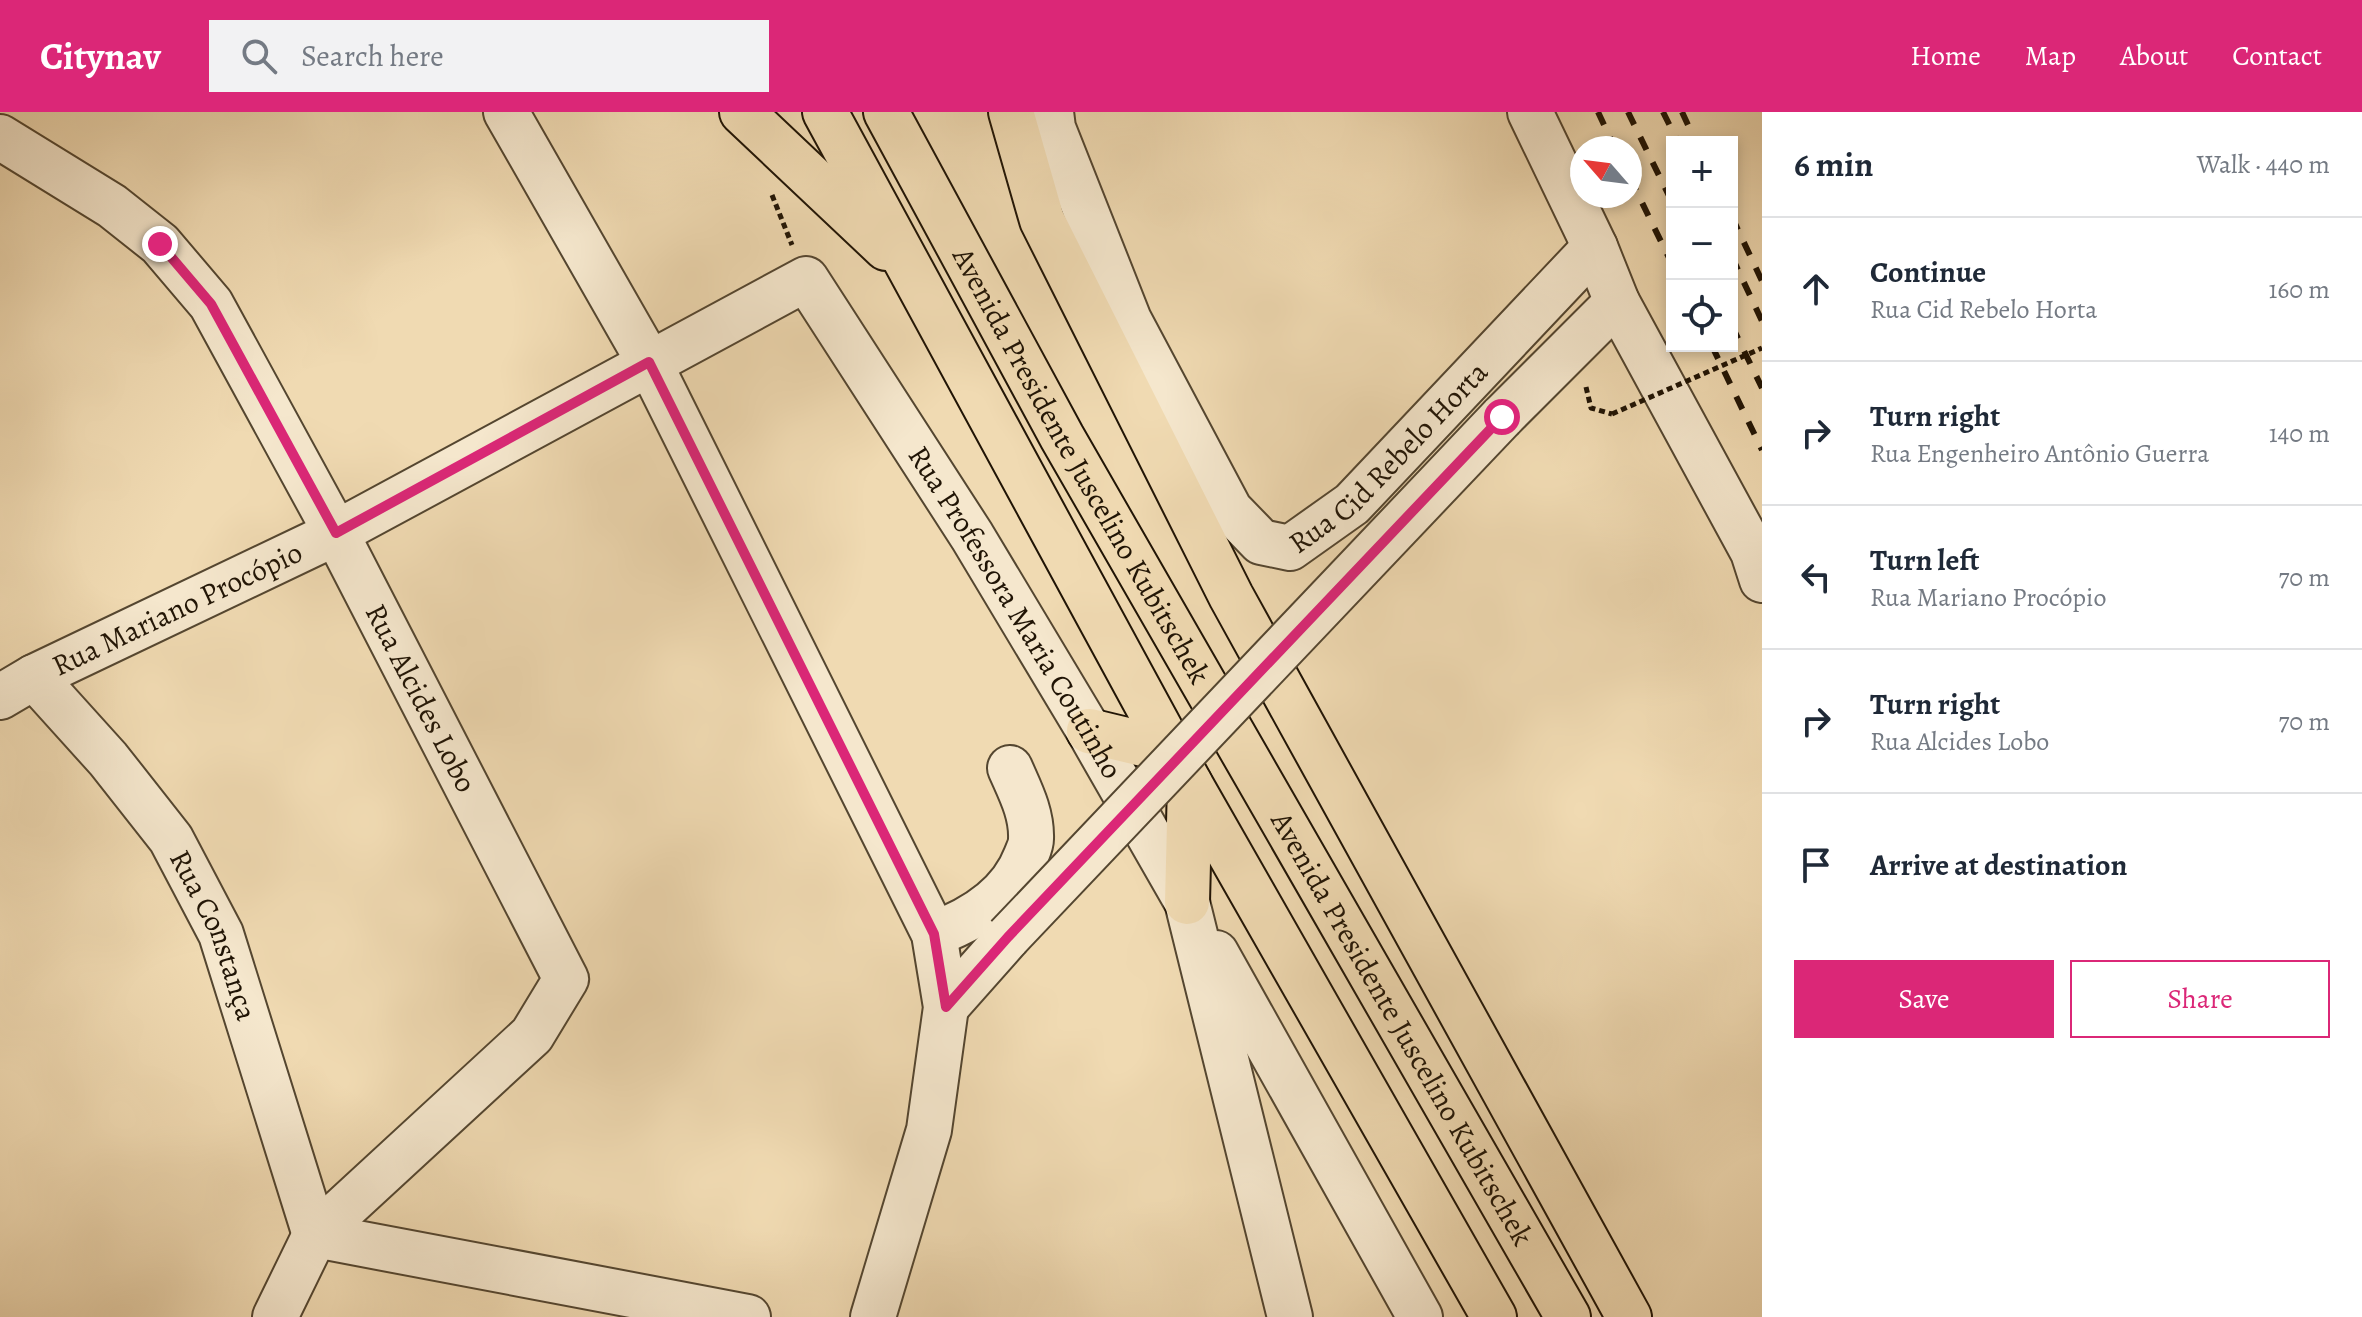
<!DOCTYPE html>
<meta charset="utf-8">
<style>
body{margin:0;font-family:Alegreya,serif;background:#f2f2f3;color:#1f2937}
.controls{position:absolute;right:24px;top:24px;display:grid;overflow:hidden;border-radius:0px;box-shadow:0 4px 12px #0003}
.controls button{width:72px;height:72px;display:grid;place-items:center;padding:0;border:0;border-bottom:2px solid #e0e1e3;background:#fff;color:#1f2937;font:40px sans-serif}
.compass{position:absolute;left:1570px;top:24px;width:72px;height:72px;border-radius:50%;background:#fff;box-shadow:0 4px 12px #0003;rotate:298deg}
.stop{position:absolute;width:24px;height:24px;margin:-18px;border:6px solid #db2777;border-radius:50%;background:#fff}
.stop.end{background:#db2777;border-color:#fff;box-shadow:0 2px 8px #0008}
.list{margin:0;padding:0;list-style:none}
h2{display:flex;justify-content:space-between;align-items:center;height:104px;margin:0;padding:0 32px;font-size:34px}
h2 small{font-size:26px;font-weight:400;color:#747a83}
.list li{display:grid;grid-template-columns:52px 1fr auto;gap:24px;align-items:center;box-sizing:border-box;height:144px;padding:0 32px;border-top:2px solid #e0e1e3}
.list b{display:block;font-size:30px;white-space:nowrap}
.list p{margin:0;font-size:26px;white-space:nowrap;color:#747a83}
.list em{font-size:26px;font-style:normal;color:#747a83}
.actions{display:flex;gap:16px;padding:24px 32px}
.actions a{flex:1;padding:18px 0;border:2px solid #db2777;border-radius:0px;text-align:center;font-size:28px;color:#db2777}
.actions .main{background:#db2777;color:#fff}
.icon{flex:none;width:44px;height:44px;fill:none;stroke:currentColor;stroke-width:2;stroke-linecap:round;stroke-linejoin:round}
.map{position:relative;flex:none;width:1762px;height:1205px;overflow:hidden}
header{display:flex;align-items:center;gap:48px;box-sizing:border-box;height:112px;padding:0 40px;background:#db2777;color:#fff}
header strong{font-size:38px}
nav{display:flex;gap:44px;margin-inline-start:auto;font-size:28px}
.search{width:560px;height:72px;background:#f2f2f3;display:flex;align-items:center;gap:20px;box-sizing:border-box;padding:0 28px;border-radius:0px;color:#747a83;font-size:30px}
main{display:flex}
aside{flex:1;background:#fff}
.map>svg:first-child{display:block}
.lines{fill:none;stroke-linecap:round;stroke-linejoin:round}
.minor-casing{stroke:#544630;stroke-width:48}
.major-casing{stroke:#201405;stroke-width:48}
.highway-casing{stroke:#201405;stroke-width:48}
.path{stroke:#201405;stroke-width:5;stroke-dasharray:6 4;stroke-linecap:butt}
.minor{stroke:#f5e7cd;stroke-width:44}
.major{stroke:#f0dab2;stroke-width:44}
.highway{stroke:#f0dab2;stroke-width:44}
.rail{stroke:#201405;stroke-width:6;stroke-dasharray:14 14;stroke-linecap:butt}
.minor-bridge-casing{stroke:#544630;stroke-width:48;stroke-linecap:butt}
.path-bridge{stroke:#201405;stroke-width:5;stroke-dasharray:6 4;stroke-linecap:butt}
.minor-bridge{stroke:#f5e7cd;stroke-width:44}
.route{stroke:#db2777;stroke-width:10}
.labels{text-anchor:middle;stroke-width:6;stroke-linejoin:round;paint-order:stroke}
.street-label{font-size:30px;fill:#201405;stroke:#f5e7cd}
</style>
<header>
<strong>Citynav</strong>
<div class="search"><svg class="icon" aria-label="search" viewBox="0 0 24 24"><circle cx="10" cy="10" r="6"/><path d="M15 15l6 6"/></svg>Search here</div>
<nav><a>Home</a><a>Map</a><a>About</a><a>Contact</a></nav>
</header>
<main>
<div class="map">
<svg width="1762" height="1205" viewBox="0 0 1762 1205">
<rect width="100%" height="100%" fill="#f0dab2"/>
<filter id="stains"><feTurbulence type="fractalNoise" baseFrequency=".0025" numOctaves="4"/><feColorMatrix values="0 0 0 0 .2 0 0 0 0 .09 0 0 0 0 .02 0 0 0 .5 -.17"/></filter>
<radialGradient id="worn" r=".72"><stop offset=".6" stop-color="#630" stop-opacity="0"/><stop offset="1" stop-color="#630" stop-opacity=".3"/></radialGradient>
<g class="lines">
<g class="minor-casing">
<g id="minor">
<path d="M506 0 649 250 934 822 946 895 929 1018 873 1205"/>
<path id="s1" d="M1051 0 1053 16 1129 208 1230 398 1261 430 1290 436 1352 392 1595 135"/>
<path d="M1530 0 1595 135 1617 190 1753 440 1762 468"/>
<path id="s2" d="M0 25 112 94 160 132 211 192 336 421 566 867 532 923 315 1123 275 1205"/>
<path d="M1502 305 1617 190"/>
<path id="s3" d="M34 565 108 647 171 727 221 822 315 1123"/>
<path id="s4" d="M0 585 34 565 336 421 806 167 972 424 1089 619 1187 790 1290 1205"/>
<path d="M934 822C972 808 1011 784 1026 744 1028 739 1031 733 1031 727 1032 701 1020 679 1010 656"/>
<path d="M1216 841 1420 1205"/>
<path d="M946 895 1008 825"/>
<path d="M315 1123 748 1205"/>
</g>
</g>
<g class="major-casing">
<path id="major" d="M1011 0 1042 108 1231 484 1629 1205"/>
</g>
<g class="highway-casing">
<g id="highway">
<path d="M742 0 886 136"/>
<path d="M825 0 1190 672 1494 1205"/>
<path id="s5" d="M886 0 1062 325 1568 1205"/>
<path d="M1089 619 1172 639"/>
<path d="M1187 790 1190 672"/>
</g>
</g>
<g class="path">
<path d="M772 83 792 133"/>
<path d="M1586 275 1591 296 1612 302"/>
</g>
<use href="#minor" class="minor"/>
<use href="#major" class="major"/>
<use href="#highway" class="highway"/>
<g class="rail">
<path d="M1598 0 1615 36"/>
<path d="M1628 0 1672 90"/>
<path d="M1663 0 1678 30"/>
<path d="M1682 0 1696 30"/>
<path d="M1630 66 1672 152"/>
<path d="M1732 105 1762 169"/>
<path d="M1732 145 1762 209"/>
<path d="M1732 214 1762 276"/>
<path d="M1712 234 1762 338"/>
</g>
<g class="minor-bridge-casing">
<path id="minor-bridge" d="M1008 825 1502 305"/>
</g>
<path class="path-bridge" d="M1612 302 1762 236"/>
<use href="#minor-bridge" class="minor-bridge"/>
</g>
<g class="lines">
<path class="route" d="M160 132 211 192 336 421 649 250 934 822 946 895 1008 825 1502 305"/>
</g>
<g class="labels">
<g class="street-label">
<text dy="10" stroke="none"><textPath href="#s1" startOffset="646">Rua Cid Rebelo Horta</textPath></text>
<text dy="10" stroke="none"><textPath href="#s5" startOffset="404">Avenida Presidente Juscelino Kubitschek</textPath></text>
<text dy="10" stroke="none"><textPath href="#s4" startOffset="198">Rua Mariano Procópio</textPath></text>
<text dy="10" stroke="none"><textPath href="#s4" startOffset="1302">Rua Professora Maria Coutinho</textPath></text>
<text dy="10" stroke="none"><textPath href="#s2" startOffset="718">Rua Alcides Lobo</textPath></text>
<text dy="10" stroke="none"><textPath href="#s3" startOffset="318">Rua Constança</textPath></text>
<text dy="10" stroke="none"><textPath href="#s5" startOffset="1052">Avenida Presidente Juscelino Kubitschek</textPath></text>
</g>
</g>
<rect width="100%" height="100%" filter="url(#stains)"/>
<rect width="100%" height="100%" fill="url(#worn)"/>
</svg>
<div class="controls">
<button>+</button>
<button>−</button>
<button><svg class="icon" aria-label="locate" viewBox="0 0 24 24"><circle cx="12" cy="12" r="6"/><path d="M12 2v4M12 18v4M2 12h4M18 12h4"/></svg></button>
</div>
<svg class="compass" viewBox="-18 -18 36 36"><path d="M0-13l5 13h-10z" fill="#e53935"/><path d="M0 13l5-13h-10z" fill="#747a83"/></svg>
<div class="stop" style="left:1502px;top:305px"></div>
<div class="stop end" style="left:160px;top:132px"></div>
</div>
<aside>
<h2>6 min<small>Walk · 440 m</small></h2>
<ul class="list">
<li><svg class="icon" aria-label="ahead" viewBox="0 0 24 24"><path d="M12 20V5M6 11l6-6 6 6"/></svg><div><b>Continue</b><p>Rua Cid Rebelo Horta</p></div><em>160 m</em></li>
<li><svg class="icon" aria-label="right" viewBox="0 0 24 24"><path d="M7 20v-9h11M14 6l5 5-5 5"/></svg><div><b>Turn right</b><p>Rua Engenheiro Antônio Guerra</p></div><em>140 m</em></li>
<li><svg class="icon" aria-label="left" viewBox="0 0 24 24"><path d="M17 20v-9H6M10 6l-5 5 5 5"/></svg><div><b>Turn left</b><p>Rua Mariano Procópio</p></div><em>70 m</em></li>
<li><svg class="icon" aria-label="right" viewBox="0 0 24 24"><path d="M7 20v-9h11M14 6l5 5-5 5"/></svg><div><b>Turn right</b><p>Rua Alcides Lobo</p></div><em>70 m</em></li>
<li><svg class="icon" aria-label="arrive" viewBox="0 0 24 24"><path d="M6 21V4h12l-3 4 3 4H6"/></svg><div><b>Arrive at destination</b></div></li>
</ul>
<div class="actions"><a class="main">Save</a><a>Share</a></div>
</aside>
</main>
